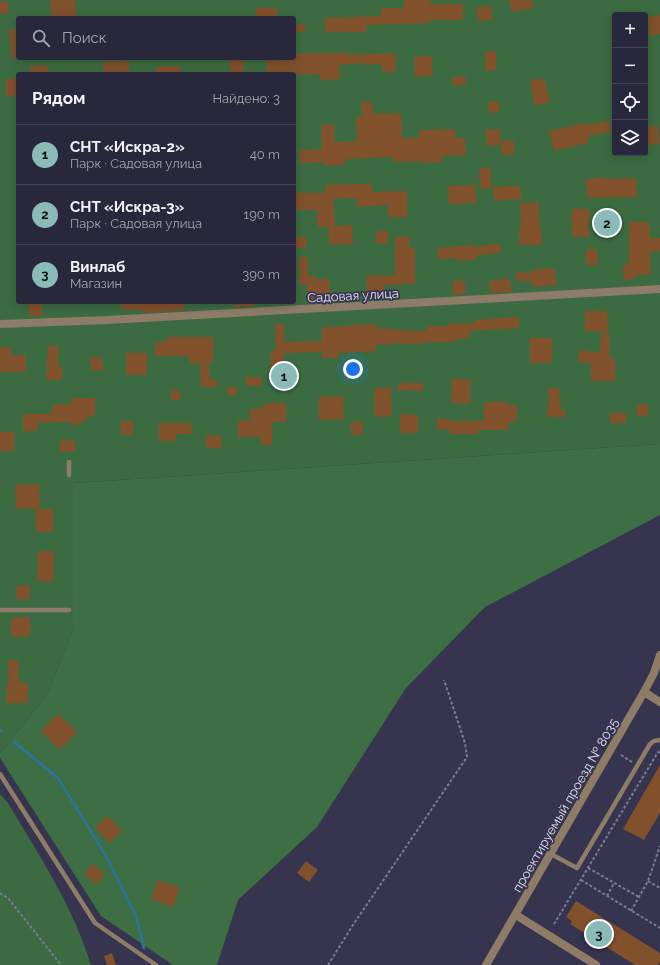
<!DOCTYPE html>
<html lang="ru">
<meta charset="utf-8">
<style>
body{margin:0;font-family:Raleway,sans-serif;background:#343346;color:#f1f3f6}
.controls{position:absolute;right:12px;top:12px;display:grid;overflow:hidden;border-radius:4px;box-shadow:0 2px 10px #0003}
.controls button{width:36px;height:36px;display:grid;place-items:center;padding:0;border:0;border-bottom:1px solid #445;background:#28273b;color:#f1f3f6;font:20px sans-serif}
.you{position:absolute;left:353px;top:369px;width:14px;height:14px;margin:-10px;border:3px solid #fff;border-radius:50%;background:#1a73e8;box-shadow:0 0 0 6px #1a73e833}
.badge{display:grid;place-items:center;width:26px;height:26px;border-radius:50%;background:#8bbbb9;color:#111;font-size:13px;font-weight:700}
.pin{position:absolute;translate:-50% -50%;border:2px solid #fff;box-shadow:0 1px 4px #0006}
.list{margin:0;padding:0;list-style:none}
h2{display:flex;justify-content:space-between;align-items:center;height:52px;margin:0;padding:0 16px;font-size:17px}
h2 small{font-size:13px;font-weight:400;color:#a5a5af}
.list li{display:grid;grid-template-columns:26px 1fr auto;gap:12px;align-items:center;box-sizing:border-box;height:60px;padding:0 16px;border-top:1px solid #445}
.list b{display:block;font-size:15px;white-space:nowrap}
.list p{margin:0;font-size:13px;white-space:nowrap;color:#a5a5af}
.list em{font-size:13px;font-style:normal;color:#a5a5af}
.icon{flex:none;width:22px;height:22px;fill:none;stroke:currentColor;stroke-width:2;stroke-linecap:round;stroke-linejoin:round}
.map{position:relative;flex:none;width:660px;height:965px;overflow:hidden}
.search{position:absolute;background:#28273b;box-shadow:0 2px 10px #0003;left:16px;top:16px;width:280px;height:44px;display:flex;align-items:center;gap:10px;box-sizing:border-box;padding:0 14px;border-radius:4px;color:#a5a5af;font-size:15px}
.panel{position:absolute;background:#28273b;box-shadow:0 2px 10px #0003;left:16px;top:72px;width:280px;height:232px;border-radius:4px}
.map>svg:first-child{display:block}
.green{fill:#3c6b42;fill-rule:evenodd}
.forest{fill:#3e6e44}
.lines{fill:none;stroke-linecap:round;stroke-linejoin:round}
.stream{stroke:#2d7591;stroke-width:3}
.building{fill:#81512b}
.path{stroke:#7b7a91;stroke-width:2;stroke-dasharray:3 2;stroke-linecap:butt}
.service{stroke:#8e7c67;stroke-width:4.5}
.minor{stroke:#8e7c67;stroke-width:8}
.labels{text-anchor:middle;stroke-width:3.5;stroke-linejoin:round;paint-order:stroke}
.street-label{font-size:13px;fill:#e0e0f1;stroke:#36344f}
</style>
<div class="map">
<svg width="660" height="965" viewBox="0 0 660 965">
<rect width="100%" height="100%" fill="#36344f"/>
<g class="green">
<path d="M0 0H660V444L74 483V627L47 695 0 753ZM615 15H645V153H615ZM18 18H294V58H18ZM18 74H294V302H18Z"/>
<path d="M0 794 8 803C39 855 73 906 91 965H0Z"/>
</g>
<path class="forest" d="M660 444V515L485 607 406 688 317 827 238 900 217 965H173L101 916 0 758V753L47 695 74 627V483Z"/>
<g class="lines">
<g class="stream">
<path d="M0 730 1 731"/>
<path d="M14 742 58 778 106 856 136 916 144 948"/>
</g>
</g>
<g class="building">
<path d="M50 0H75L76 18H52Z"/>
<path d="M404 0H430V4H463V20H430V23L366 25V32H325V18L381 16V8H404Z"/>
<path d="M509 0H532L534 8 512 12Z"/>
<path d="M7 1 9 13 0 14V2Z"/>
<path d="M490 5 493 19 479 22 476 8Z"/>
<path d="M256 7 277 8V16H272V18H256Z"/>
<path d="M660 15V34L650 36 647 17Z"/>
<path d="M297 24H305V32H296Z"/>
<path d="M18 29V59H12L9 30Z"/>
<path d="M496 51V70L486 71 485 52Z"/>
<path d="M314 53H349V55L395 53 396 72H382V64L364 65V63L339 65 340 79 320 80V74L294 75V74H267L266 61 291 60V58H294V54Z"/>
<path d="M431 56 433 76 415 77 414 57Z"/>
<path d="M243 60 244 74H230L229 61Z"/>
<path d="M129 61V74H103V62Z"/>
<path d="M47 65 48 74H30V66Z"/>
<path d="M180 66V74H156V67Z"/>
<path d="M466 76V85L453 86 452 77Z"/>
<path d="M18 78V96H6V79Z"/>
<path d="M544 78 550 102 535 106 530 81Z"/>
<path d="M499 101V112L489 113 488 102Z"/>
<path d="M361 102H372L373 114 401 113 402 138 420 137 419 130 455 129V138H465L466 155 442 156V162L421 163V161L393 162V157L345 159V165L324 166V162L300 163 299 150 322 149 321 125 334 124V142L357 141 356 117H362Z"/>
<path d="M609 121 611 132 587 136 589 143 554 151 549 131 584 123 585 125Z"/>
<path d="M658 126 659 144 645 145V127Z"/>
<path d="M500 129 501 145 487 146 486 130Z"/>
<path d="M514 140 515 154 502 155 501 141Z"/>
<path d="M479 168H490L491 188 480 189Z"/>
<path d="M604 177V179L636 178 637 197 587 198 586 179Z"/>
<path d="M354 184H372L373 192 407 191V217H388V205L357 207V198L333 199 335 226 352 225 353 244 329 245V227H317V210H294V193H325V185Z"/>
<path d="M475 185 476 203 449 204 448 186Z"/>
<path d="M510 186H520L522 199 494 201 493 187Z"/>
<path d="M538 202 540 227H541V245H519V228H521L520 203Z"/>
<path d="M571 209H589V237H572Z"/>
<path d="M629 222H649L650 238H660V251L650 252 651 274 635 275 636 279 624 280 623 264H629Z"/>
<path d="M376 231H388V243L376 244Z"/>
<path d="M409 236V248H415V284L384 285V296H366L367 275 395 276V237Z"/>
<rect x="296" y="237" width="10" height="11"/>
<path d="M500 244 501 252 476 256V260L457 261V258L438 259 437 248 475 245V247Z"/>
<path d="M586 249H597L598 265H586Z"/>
<path d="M299 257H308V276H315V279H329V283H330V295L346 294V301L321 303V300H307V285H299Z"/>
<path d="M555 268 556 285 532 287V281H516V272L531 273V270Z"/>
<path d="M509 278 512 292 491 293 489 281Z"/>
<path d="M453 280 465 281V294L453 295Z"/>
<rect x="29" y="302" width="13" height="14"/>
<path d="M121 302H184V310L142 313V310H121Z"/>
<path d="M235 302H254V306L235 307Z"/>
<path d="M585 311H607L608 332 585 331Z"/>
<path d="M518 317 519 328 469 331 470 338 455 339V342H425V344H409L393 343 392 345 376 344V351L338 353V358H322V352L284 353V383L270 382 271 350H276L275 324H284V342L322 341V327L349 326V325L376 324 375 328 405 330V331H427V326H448V324L475 323V320Z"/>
<path d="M601 333H609V358H615V381H591V363L578 362 579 350 600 352Z"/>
<path d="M167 337H213V363H209L210 379H217V387H201L200 363H189V356H155V342H167Z"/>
<rect x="530" y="338" width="22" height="25"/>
<path d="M48 346H58V366L62 367V380H46Z"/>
<path d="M0 347H11V355H26V372H0Z"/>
<rect x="126" y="353" width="21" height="22"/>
<path d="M90 358H102L103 370 91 371Z"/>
<path d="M246 377H261L262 386H246Z"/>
<path d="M452 379H471L470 404 451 403Z"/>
<path d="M398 383H423V391L398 390Z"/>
<rect x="227" y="387" width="10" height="8"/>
<path d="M391 387 392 416 375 417 374 388Z"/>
<path d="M548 388H559L560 409H565V417H547V409H549Z"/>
<rect x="171" y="390" width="9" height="10"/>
<path d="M343 396 344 419 319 420V397Z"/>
<path d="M71 398H95V414L89 417 81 424 72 426 71 422 38 423V431H23V414H52V405L71 404Z"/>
<path d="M484 402H508V405H517V422H508V430H478V434H450V430L437 429 438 418 449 419V421H484Z"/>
<path d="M264 403H286V422H272V445H261V437H238V420L251 421 249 410 264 407Z"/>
<rect x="637" y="404" width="11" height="12"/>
<rect x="610" y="413" width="16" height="10"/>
<path d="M400 414 418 415V433H400Z"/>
<rect x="121" y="421" width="12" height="14"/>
<path d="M351 421 363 422 362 435H351Z"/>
<path d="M159 423H192L191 434H176V441H159Z"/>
<rect x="0" y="432" width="14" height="19"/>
<path d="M206 435 221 436V448H206Z"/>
<rect x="60" y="440" width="15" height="12"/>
<path d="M39 484 40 508 16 509 15 485Z"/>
<path d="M35 509H53V532H36Z"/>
<path d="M38 551H54L53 582 37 581Z"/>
<path d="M29 585 30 599 17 600 16 586Z"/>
<path d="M30 617V636L11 637V618Z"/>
<path d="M8 660H18L19 682 28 683 27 703H6L7 682H9Z"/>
<path d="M58 714 77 732 60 750 41 731Z"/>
<path d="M660 765V813L644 840 623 829Z"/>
<path d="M108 816 122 831 109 843 95 828Z"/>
<path d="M306 861 318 870 309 882 297 873Z"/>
<path d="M93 864 105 875 96 885 84 874Z"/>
<path d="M158 880 180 888 173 907 151 899Z"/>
<path d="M576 901 660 953V962L658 965H635L570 924 572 921 566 917Z"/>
<path d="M112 953 116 965H107L104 956Z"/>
</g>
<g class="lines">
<g class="path">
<path d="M621 755 632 762"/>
<path d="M588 868 639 897"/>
<path d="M581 880 660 928"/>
<path d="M648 881 660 888"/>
<path d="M0 893 8 898 61 965"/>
<path d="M607 896 614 883"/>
<path d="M631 911 648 881 660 846"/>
<path d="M554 924 658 752 660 753"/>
<path d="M328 965 353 925 467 757 465 743 444 680"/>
</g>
<g class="service">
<path d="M69 475V462"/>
<path d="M0 610H69"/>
<path d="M0 774 95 923 156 965"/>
<path d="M551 854 577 868 650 744 654 741 660 740"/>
</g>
<g class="minor">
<path d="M0 324 107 320 660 289"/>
<path d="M644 692 660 702"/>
<path d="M516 915 596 965"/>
<path d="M486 965 644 692 654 673 660 655"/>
</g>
</g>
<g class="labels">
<g class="street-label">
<text transform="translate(353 295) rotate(-3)" y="5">Садовая улица</text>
<text transform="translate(565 805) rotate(-60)" y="5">проектируемый проезд № 8035</text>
</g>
</g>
</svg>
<div class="controls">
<button>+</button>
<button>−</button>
<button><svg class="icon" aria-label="locate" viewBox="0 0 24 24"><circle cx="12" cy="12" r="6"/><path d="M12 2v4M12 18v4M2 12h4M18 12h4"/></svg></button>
<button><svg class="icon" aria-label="layers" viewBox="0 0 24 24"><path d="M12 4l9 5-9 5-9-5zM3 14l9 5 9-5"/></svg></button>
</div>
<div class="you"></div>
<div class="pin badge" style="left:284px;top:376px">1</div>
<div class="pin badge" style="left:607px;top:223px">2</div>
<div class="pin badge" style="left:599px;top:934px">3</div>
<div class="search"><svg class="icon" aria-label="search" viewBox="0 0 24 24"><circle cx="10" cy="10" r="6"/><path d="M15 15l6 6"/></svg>Поиск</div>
<section class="panel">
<h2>Рядом<small>Найдено: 3</small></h2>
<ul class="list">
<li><span class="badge">1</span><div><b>СНТ «Искра-2»</b><p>Парк · Садовая улица</p></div><em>40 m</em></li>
<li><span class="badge">2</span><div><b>СНТ «Искра-3»</b><p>Парк · Садовая улица</p></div><em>190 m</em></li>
<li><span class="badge">3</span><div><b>Винлаб</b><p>Магазин</p></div><em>390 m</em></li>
</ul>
</section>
</div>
